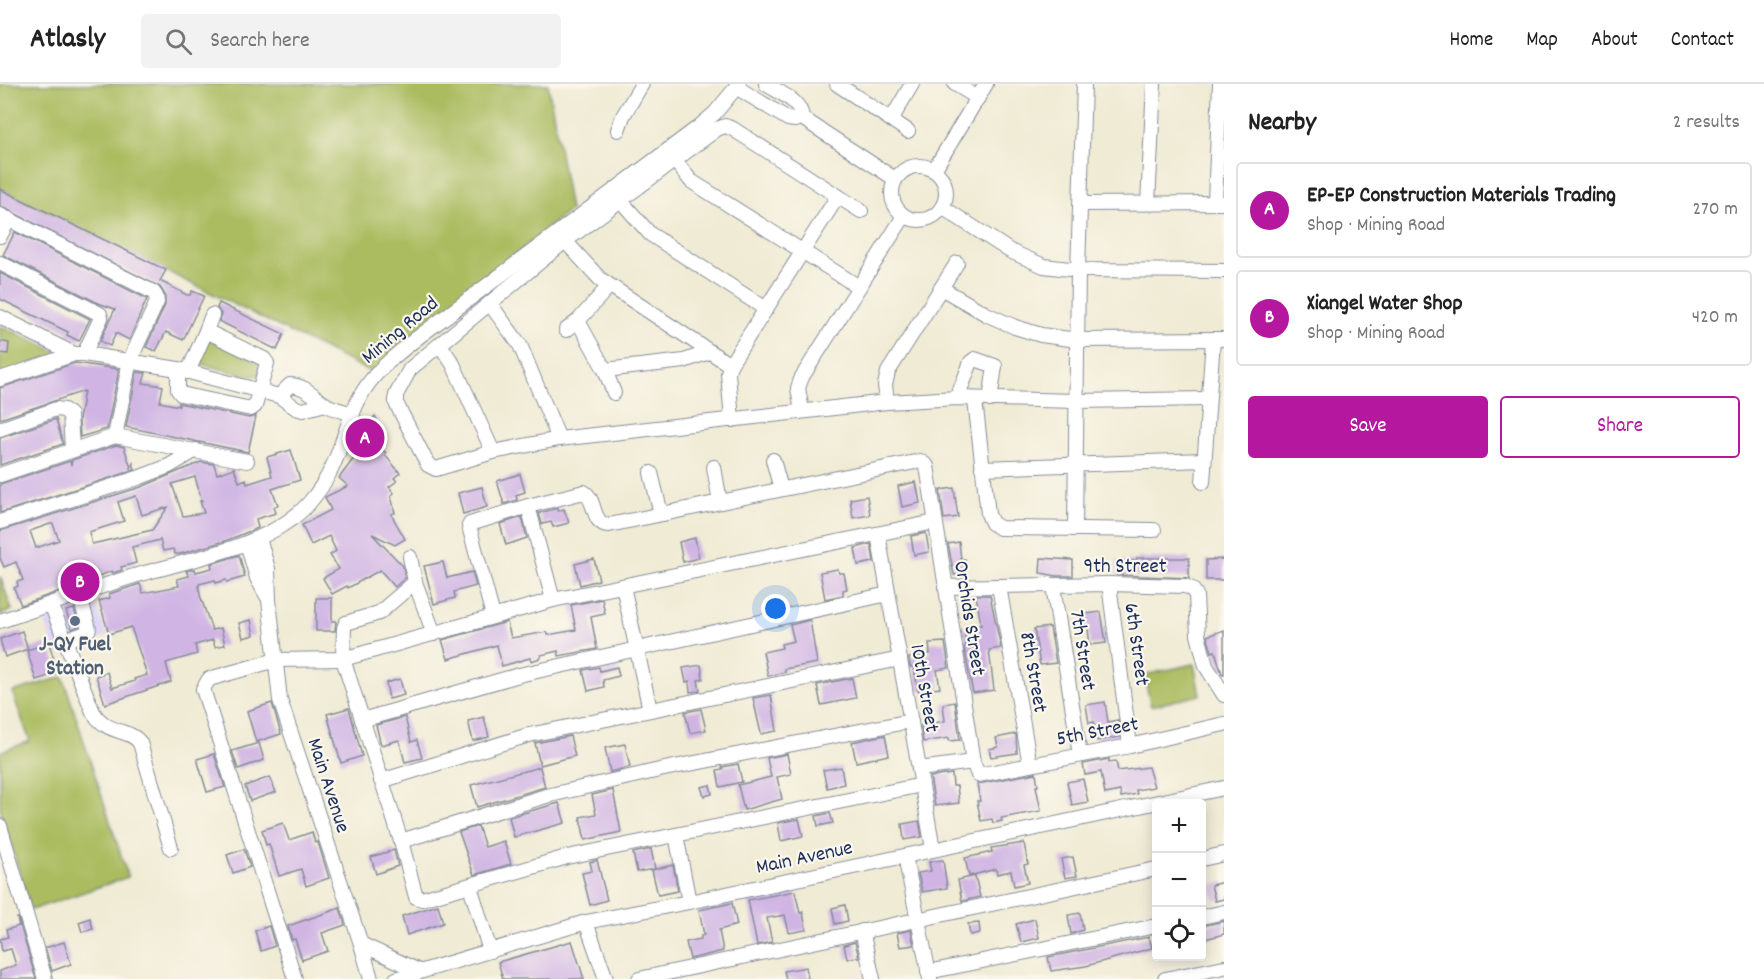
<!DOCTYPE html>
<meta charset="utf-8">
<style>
body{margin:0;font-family:Dekko,sans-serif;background:#f2f2f2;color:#222}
.controls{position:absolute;right:18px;bottom:18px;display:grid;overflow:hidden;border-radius:6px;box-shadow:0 3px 15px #0003}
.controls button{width:54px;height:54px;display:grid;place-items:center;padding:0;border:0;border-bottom:2px solid #e0e0e0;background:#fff;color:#222;font:30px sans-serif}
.you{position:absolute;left:776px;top:525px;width:21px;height:21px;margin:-15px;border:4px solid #fff;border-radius:50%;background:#1a73e8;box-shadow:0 0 0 9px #1a73e833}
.badge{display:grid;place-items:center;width:39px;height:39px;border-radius:50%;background:#b5179e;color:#fff;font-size:20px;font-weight:700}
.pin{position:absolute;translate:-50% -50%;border:3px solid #fff;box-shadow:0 2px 6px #0006}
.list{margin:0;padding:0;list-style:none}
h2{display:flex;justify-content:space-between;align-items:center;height:78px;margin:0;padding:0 24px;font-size:26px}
h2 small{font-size:20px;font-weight:400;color:#767676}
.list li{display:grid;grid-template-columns:39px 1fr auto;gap:18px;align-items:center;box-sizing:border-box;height:96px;margin:0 12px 12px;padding:0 12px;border:2px solid #e0e0e0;border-radius:6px}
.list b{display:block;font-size:22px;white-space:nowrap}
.list p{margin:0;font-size:20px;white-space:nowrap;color:#767676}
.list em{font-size:20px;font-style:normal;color:#767676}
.actions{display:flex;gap:12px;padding:18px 24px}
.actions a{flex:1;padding:14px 0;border:2px solid #b5179e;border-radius:6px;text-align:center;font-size:21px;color:#b5179e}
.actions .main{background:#b5179e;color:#fff}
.icon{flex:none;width:33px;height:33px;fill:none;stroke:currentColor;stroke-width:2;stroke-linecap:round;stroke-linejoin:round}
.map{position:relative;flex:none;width:1224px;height:895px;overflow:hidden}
header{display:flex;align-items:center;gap:36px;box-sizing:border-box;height:84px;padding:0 30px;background:#fff;border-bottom:2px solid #e0e0e0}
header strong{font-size:28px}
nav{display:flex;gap:33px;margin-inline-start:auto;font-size:21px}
.search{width:420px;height:54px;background:#f2f2f2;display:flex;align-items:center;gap:15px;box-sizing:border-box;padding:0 21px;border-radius:6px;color:#767676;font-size:22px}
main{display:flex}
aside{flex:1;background:#fff}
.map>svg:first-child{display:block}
.built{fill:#dfd5f5}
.green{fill:#abbc60;stroke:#63765f;stroke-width:1.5}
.building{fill:#d0b5e4;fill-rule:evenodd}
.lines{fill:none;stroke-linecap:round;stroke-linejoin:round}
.minor-casing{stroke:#868d99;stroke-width:16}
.minor{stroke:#fff;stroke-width:14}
.service-dot{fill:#5c6f8a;stroke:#fbf7ec;stroke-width:2}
.labels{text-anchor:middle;stroke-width:4.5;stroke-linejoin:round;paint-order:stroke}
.street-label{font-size:21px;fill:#1b2f5e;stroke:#fbf7ec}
.service-label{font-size:21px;font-weight:bold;fill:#4e5e75;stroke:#fbf7ec}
</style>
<header>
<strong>Atlasly</strong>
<div class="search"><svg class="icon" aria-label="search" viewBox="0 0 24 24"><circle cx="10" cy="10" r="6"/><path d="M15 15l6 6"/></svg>Search here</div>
<nav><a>Home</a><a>Map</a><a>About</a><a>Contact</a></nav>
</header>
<main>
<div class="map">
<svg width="1224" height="895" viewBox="0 0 1224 895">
<rect width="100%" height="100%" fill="#fbf7ec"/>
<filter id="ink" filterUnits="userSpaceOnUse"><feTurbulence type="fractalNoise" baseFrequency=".0167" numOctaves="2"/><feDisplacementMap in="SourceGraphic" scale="12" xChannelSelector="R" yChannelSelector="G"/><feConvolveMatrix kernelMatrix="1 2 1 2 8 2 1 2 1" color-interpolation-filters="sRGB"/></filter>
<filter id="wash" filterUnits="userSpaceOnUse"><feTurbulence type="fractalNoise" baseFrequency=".008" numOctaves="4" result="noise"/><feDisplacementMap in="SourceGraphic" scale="24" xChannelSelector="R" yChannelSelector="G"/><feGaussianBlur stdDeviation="1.35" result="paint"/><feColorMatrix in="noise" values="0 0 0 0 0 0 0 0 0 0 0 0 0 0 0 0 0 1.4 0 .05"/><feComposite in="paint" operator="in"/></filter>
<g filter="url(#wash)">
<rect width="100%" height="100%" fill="#f0ebd4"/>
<path class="built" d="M94 514 107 552 56 570 43 532Z"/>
<g class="green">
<path d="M0 0H548L570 126 371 288 0 105Z"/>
<path d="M0 242 62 270 0 291Z"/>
<path d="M207 253 265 278 259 291 251 292 200 280 197 277Z"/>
<path d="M0 492 12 526 0 531Z"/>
<path d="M1194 580 1200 611 1151 622 1144 591Z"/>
<path d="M63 593 128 793 31 826 0 724V668L30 657 12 608Z"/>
</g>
<g id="blocks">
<g class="building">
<path d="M0 105 166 186 160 197 187 211H190L192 207 204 212 183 256 166 248 156 267 146 263 165 221V211L160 203 0 122Z"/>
<path d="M15 148 147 215 129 256 116 249 110 262 100 257 115 225 98 219 3 171Z"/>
<path d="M0 189 90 235 79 257 67 251 68 248 0 215Z"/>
<path d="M219 219 284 250 277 266 219 237 221 230 217 224Z"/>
<path d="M0 257 9 259 8 270 0 269Z"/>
<path d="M75 279 119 285 107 345 80 353 79 336 84 307 0 335V304Z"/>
<path d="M137 288 146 289 143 299 163 302 160 318 179 322V319L249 334 256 332 248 368 126 343Z"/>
<path d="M375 332 380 345 371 356 386 369 385 371 400 389 394 394 397 397 389 403 394 409 391 412 395 429 391 430 405 455 395 461 372 450 403 482 405 494 395 503 380 486 348 504 347 502 332 510 323 494 339 485 330 471 336 467 329 452 311 461 302 441 331 426 325 413 348 402 339 394 358 369 350 363Z"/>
<path d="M56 335 63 360 0 381V354Z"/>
<path d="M116 361 124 363 131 384 133 379 135 386 0 429V400L70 377 71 381 72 376Z"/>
<path d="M291 366 300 396 272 405 278 421 274 423 276 429 256 435 258 444 225 457 180 470H175L173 465 163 467 160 456 132 463 136 479 121 483 122 486 113 489 112 487 91 495V496L21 521 14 504 18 502 17 498 23 496 16 478 4 483 0 474V447L141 403 201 378 214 380 217 390 234 384 239 398 246 395 247 400 272 392 267 373ZM195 393 202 417H200L204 429 183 432 172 400ZM136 412 142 431 168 423 152 446 92 460 89 448 124 437 118 418ZM50 440H53L59 456 36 464 30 447Z"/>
<path d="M520 390 525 408 516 411 517 416 504 420 497 397Z"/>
<path d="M916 398 920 419 902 423 898 402Z"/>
<path d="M482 403 487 423 463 430 458 409Z"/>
<path d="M954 404 958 433 944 435 940 406Z"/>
<path d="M867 412 870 431 853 434 850 415Z"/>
<path d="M558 424V427L564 425 569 439 553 443 551 438 542 440 539 429Z"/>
<path d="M522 433 527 454 506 461 500 440Z"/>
<path d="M926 449 929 468 914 471 911 452Z"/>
<path d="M695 454 699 474 683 478 679 458Z"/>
<path d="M959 458 961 475H965L966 490 954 491 948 460Z"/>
<path d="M871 460 874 478 858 481 855 464Z"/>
<path d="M239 471 245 493 227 498 226 496 216 499 215 496 199 500 200 511 212 546 221 544 225 561 215 563 213 556 195 561 197 570 166 579 171 598 105 620 96 592 107 588 112 604 135 597 134 595 147 591 131 543 109 550 99 517 110 514 109 510 140 500 143 509 179 502 177 495 189 492 186 487 195 485 196 488 212 484 211 480Z"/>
<path d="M1041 474 1073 476V492H1057L1040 489Z"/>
<path d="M1137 474H1189V494L1117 491V477H1137Z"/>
<path d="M594 475 599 496 580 501 575 480Z"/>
<path d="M1224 475V496H1206V476Z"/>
<path d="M443 478 447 494 472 488 476 502 454 508 455 514 434 520 424 482Z"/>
<path d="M838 485 839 489H844L847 505 843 506V511L825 515 820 488Z"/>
<path d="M976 511H990L1001 564 989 566 994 606 973 609 964 563 966 562 964 543 981 541Z"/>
<path d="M316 514H332V537H336L335 547H316Z"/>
<path d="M602 515 605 530 591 533 597 565 559 572 558 567 541 571V574L531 577 530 574 502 582 497 561 448 575 442 556 507 538 511 554 547 548 548 551 576 546 571 521Z"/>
<path d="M74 525 79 542 72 545 66 527Z"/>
<path d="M1101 528 1106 559 1090 561 1086 530Z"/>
<path d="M251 536 254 551 243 554 239 539Z"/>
<path d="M810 536 817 579 784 585 785 588 768 592 763 568 782 564 781 560 794 557 790 541Z"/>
<path d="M1050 543 1056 579 1040 581 1034 545Z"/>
<path d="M1224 546V590H1222L1215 567 1212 568 1207 552Z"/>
<path d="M22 547 28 565 5 573 0 555Z"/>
<path d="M945 558 949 584 937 586 940 604 918 607 914 583H910L909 574 930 570 929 559Z"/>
<path d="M49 559 58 589 36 596 27 566Z"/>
<path d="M701 581 703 595 698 596 700 607 690 608 689 597 686 598 683 584Z"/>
<path d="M599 583 600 587 617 583 619 592 603 596 604 603 588 607 583 586Z"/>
<path d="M852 594 856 614 821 621 817 601Z"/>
<path d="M400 595 404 611 389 615 386 599Z"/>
<path d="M771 611 777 647 761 650 753 614Z"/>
<path d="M955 618 960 656 949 657V654L923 658 921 641 945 637 943 620Z"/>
<path d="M1105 618 1108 638 1118 636 1120 653 1097 657 1094 638 1089 639 1086 621Z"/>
<path d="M272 619 281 650 256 658 247 627Z"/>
<path d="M349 624 362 672 341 679 327 630Z"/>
<path d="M701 625 706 646 690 649 685 628Z"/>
<path d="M405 633 411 658 417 656 422 674 405 678 399 656 381 661 376 641Z"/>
<path d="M484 633 489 653 473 657 468 637Z"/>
<path d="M1016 650 1017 669 991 673 989 665 998 663 996 654Z"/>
<path d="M885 651 889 671 856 678 852 658Z"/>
<path d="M570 652 575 672 540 681 535 659Z"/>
<path d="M259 659 264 676 238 685 232 667Z"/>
<path d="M625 660 630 683 610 688 605 664Z"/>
<path d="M214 670 225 703 207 708 197 675Z"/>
<path d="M787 670 791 690 777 693 782 715 744 726 738 701 771 693 767 674Z"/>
<path d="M1109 675V678L1116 677 1118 687 1148 683 1154 703 1136 706 1137 710 1121 713 1120 707 1105 710 1101 688 1085 691 1083 680Z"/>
<path d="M738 680 742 698 720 703 717 686 723 685 722 683Z"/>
<path d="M540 683 545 703 477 723 471 701Z"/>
<path d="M841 683 844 700 827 704 823 686Z"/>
<path d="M1036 689 1038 702H1036L1041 727 1001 734 1002 737 993 739 992 735 981 737 977 717H980L977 700Z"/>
<path d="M952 690 953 702H957L959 719 935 722 930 693Z"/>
<path d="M270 693 276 708 250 717 245 702Z"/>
<path d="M1083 695 1088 718 1072 721 1067 698Z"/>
<path d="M710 701 712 710 704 712 701 703Z"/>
<path d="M613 706 621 748 585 756 580 733 596 730 592 711Z"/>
<path d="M559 719 565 739 514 753 509 733Z"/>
<path d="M830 729 833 739 818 742 816 732Z"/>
<path d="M799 735 803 752 781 757 778 739Z"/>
<path d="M919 737 922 753 904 756 902 740Z"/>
<path d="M283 739 289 756 312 748 315 759 318 758 329 794 306 802 301 785 279 792 269 760 266 761 262 746Z"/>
<path d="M478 742 485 763 504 757 511 780 474 791 459 748Z"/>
<path d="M1024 759 1028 780 1024 781 1028 799 1014 802 1011 787 997 790 996 785 969 792 965 774 992 768 991 764Z"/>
<path d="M244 765 250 783 233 789 227 771Z"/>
<path d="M651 765 655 785 637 788 633 769Z"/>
<path d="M394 766 398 782 376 790 371 773Z"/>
<path d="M1073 773 1077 792 1065 794 1061 775Z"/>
<path d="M597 776 607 816 590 821 582 789 592 787 590 778Z"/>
<path d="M943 776 947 804 922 808 918 789 931 787 929 778Z"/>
<path d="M673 781 678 807 658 811 652 786Z"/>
<path d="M975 792 980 813 962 817 958 796Z"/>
<path d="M1224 798V815L1215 817 1211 801Z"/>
<path d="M795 807 800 829 803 828 806 846 789 849 785 831 767 834 772 858 757 861 748 816Z"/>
<path d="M732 819 737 841 719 846 723 867 690 875 686 858 701 855V852L704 851 699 826Z"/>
<path d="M438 821 443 839 407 851 402 832Z"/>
<path d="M845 821 848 837 835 840 832 824Z"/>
<path d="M340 824 345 841 322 849 328 867 302 876 295 855 292 856 288 842Z"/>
<path d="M1080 829 1083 846 1071 850 1068 831Z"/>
<path d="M17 834H18L36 895H0V887L16 881 11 865 2 867 0 855 8 853 6 846 19 842Z"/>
<path d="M90 834 93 845 82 848 79 838Z"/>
<path d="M1035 835 1039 854 1021 858 1016 840Z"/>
<path d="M1224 837V850L1202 856V842Z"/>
<path d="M979 839 980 849 970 851 968 840Z"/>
<path d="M269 842 275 862 261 867 255 847Z"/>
<path d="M911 846 914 861 900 863 897 849Z"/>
<path d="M1149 853 1152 864 1086 882 1051 887 1048 873Z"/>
<path d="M572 857 584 895H503L498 878Z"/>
<path d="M64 858 71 880 52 887 45 864Z"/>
<path d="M855 858 859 873 847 875 844 861Z"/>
<path d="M806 883 808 895H786L784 887Z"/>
</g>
</g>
</g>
<g filter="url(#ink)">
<use href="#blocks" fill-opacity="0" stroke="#868d99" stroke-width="1.5"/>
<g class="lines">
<g class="minor-casing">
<g id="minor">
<path d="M766 0C779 9 801 16 802 34"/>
<path d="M837 0 908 47"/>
<path d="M955 0 978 14"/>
<path d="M736 3 788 35 795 36 802 34 895 95"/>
<path d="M891 36 912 0"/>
<path d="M618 46 623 32 642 0"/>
<path d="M675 77 691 97 859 203"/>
<circle cx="919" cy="109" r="27"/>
<path d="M934 86 986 0"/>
<path d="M621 117 650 150 766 225"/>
<path d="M1215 118 1220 0"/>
<path d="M1148 119 1154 0"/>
<path d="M1081 120 1224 119"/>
<path d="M942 123 1010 167 1044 182 1078 186 1224 187"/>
<path d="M861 127 733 45 725 42 717 45 565 157 410 285 396 311V319L428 381 436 385 493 368 559 355 887 318 957 314 1077 317 1208 315"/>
<path d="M0 131 153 208 156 212 157 218 130 276 115 352 247 377"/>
<path d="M0 152 9 135"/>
<path d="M565 157 600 195 730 281"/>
<path d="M0 179 100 230 101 234 84 270"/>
<path d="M941 204 986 230 1015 243 1041 251 1077 256 1224 255"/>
<path d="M490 220 520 261 559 355"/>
<path d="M0 233 74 270"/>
<path d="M578 237 605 286 614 309"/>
<path d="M566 246 578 237 609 202"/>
<path d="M206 247 212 231"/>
<path d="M440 261 453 280 493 368"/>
<path d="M178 285V306L181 310 251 325 255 322 267 279 264 275 206 247 188 288"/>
<path d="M605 286 684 277 709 268"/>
<path d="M0 295 74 270H84L178 285 279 312 296 324 303 326 325 320"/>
<path d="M279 312 290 301C306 302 312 311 325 320 332 325 345 327 353 330"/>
<path d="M957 314 971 278 975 275 995 282 990 316"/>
<path d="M975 316 988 430 992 439 1000 444 1154 446"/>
<path d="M887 318 885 301 888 288 957 179"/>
<path d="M802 327 798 304 802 293 904 132"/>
<path d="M732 336 728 289 730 281 838 112"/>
<path d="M0 345 56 325 64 326 70 331 72 365"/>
<path d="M773 376 781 405"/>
<path d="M714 383 720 418"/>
<path d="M982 384 1204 376"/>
<path d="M651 389 661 430"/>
<path d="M0 391 115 352"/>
<path d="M1203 398 1213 255"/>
<path d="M528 422 584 408C597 416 591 441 609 441L920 377 927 382 973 678 978 691 1130 662 1224 640"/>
<path d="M0 438 138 394 169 382 196 366"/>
<path d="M1075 445 1078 186 1084 0"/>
<path d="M878 450 933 765"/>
<path d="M259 454 268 485 269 516 280 616 361 860 371 895"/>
<path d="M247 459 257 494 267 512"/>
<path d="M410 473 415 498"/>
<path d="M1109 500 1130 662"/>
<path d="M623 502 650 626"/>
<path d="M999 502 1030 681"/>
<path d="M1053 502 1080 671"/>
<path d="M945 503 1109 500 1185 502 1192 505 1196 511 1198 551 1206 582 1224 611"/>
<path d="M51 520 93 628C108 652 130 644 140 659L171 764"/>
<path d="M493 532 469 442 470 440 528 422 553 516"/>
<path d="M0 537C45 522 89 506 134 492 190 475 270 463 309 419 341 382 340 352 360 313 373 288 396 271 417 254L700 42 715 29 739 0"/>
<path d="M434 550 415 498 379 529 346 539 344 544 343 575 401 757 416 813 422 815 567 773 922 701"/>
<path d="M64 557 86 549 89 545 79 509"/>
<path d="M362 636 519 591 888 510"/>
<path d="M919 685 973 678"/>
<path d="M381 697 529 651 900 575"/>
<path d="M0 742 45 895"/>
<path d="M676 751 689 818"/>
<path d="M401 757 546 712 664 685 911 637"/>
<path d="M905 772 930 895"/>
<path d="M1202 775 1224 770"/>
<path d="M470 802 490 867"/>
<path d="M1202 833 1224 828"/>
<path d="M586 838 606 895"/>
<path d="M862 847 873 895"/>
<path d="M361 860 419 887 418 889"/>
<path d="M928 888 1156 842"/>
<path d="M295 895 203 605 209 595 276 576 343 575 553 516 935 438"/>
<path d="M396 895 586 838 689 818 1224 704"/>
<path d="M639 895 1156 785"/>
<path d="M1165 895 1224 883"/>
</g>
</g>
<use href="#minor" class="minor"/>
</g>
</g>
<circle class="service-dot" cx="75" cy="537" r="6"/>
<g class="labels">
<g class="street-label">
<text transform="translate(399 245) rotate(-40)" y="7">Mining Road</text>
<text x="1125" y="488">9th Street</text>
<text transform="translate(971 534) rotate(81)" y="7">Orchids Street</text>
<text transform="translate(1138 560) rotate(82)" y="7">6th Street</text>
<text transform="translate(1084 566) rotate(81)" y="7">7th Street</text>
<text transform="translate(1035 588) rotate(80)" y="7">8th Street</text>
<text transform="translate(926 604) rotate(80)" y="7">10th Street</text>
<text transform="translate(1097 646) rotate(-11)" y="7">5th Street</text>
<text transform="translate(330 701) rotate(72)" y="7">Main Avenue</text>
<text transform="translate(804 772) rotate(-12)" y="7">Main Avenue</text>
</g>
<g class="service-label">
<text x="75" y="566">J-QY Fuel<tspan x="75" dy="24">Station</tspan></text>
</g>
</g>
</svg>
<div class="controls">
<button>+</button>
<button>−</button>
<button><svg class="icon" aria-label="locate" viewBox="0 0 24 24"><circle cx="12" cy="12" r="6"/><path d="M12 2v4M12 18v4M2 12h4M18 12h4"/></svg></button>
</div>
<div class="you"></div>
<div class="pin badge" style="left:365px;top:354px">A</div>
<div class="pin badge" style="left:80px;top:498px">B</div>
</div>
<aside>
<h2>Nearby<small>2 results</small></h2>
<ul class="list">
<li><span class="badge">A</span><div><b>EP-EP Construction Materials Trading</b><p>Shop · Mining Road</p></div><em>270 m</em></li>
<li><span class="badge">B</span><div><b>Xiangel Water Shop</b><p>Shop · Mining Road</p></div><em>420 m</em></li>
</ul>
<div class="actions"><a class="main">Save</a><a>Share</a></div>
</aside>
</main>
